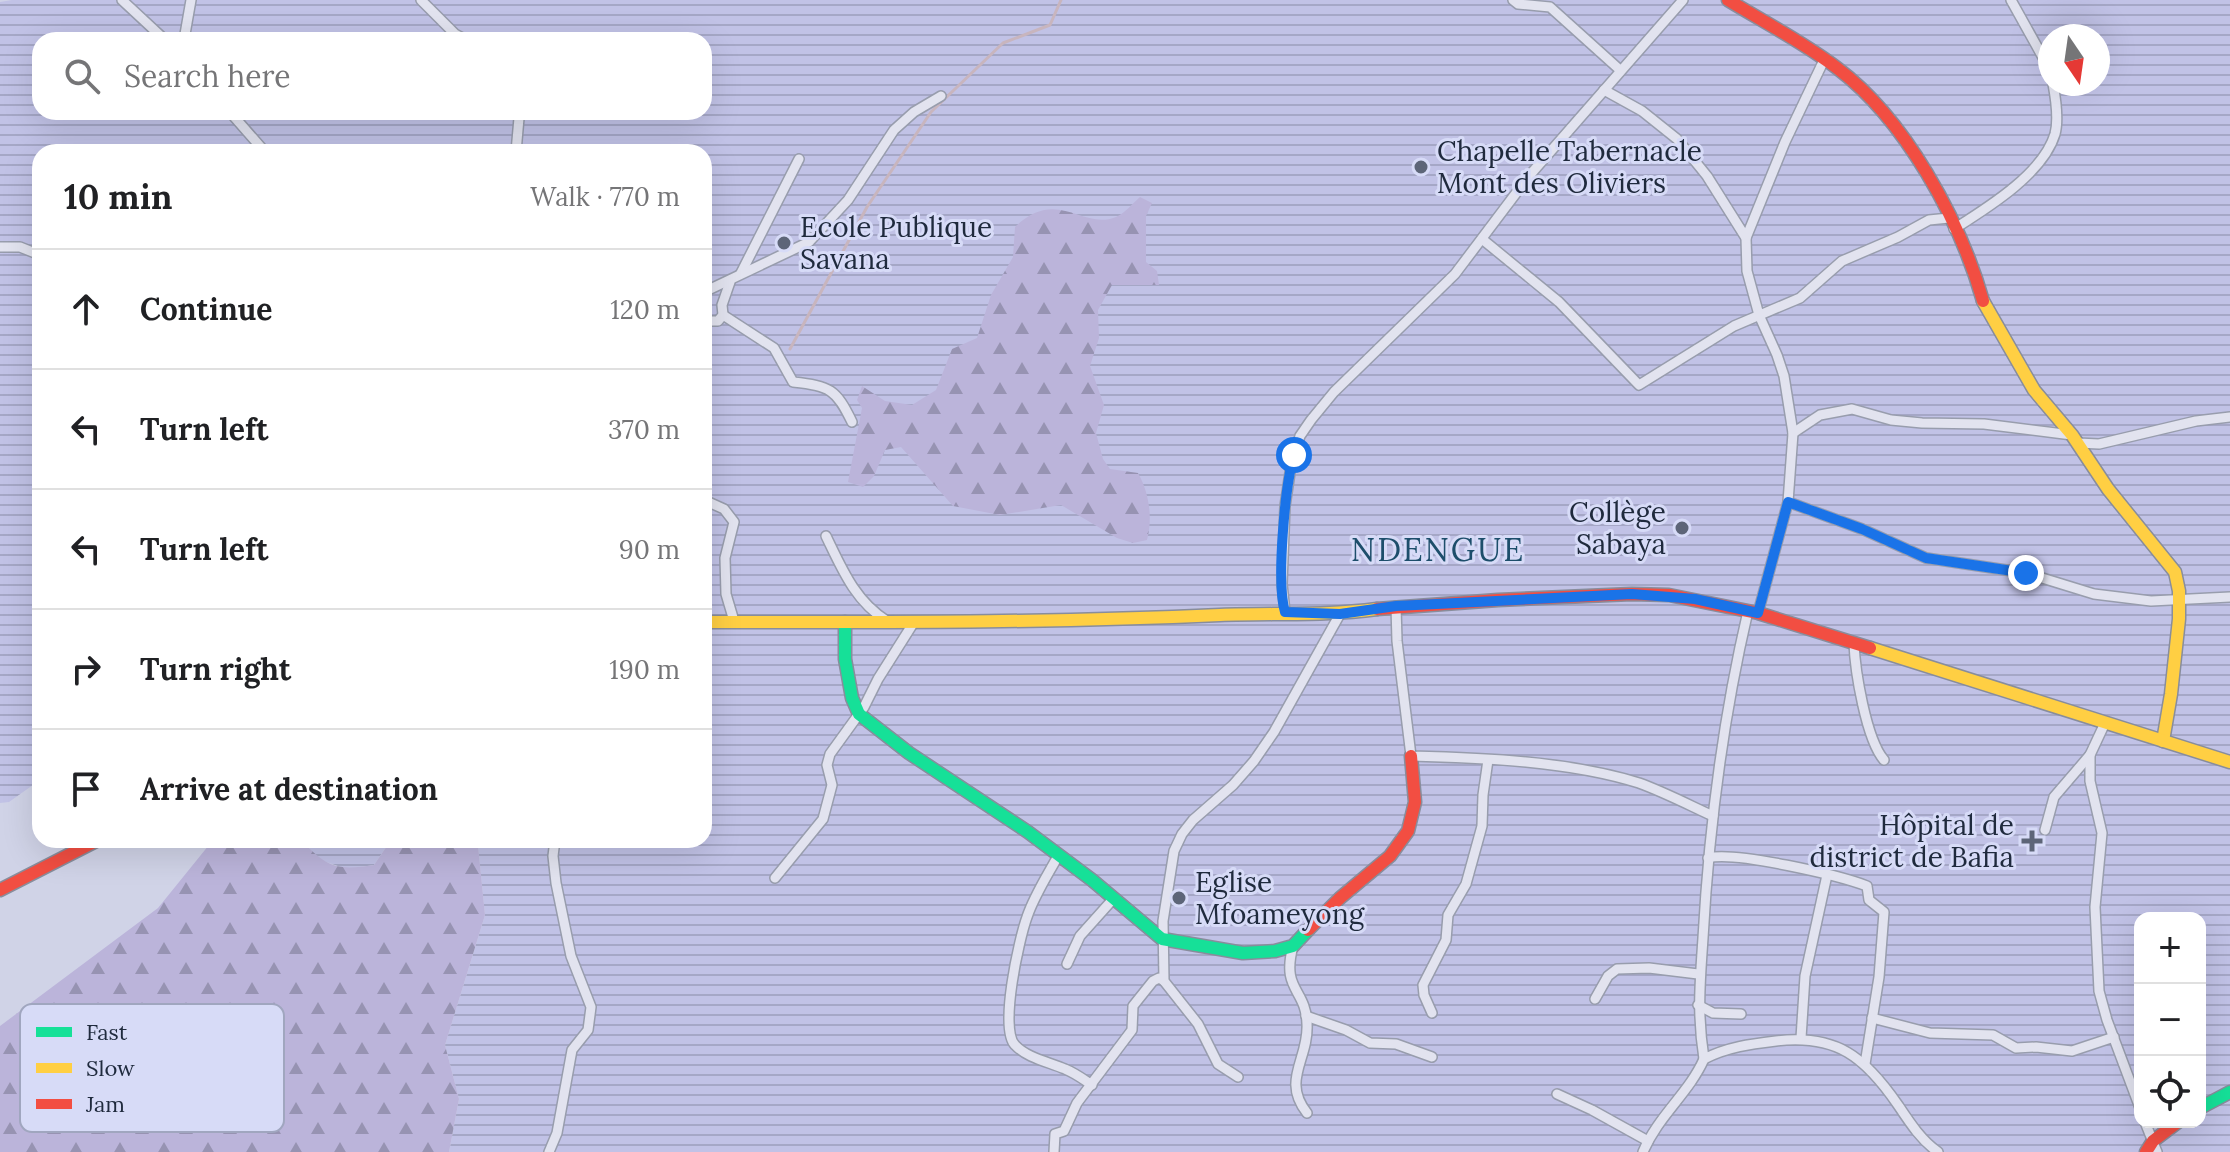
<!DOCTYPE html>
<meta charset="utf-8">
<style>
body{margin:0;font-family:Lora,serif;background:#f2f2f2;color:#202124}
.controls{position:absolute;right:24px;bottom:24px;display:grid;overflow:hidden;border-radius:16px;box-shadow:0 8px 32px #0002}
.controls button{width:72px;height:72px;display:grid;place-items:center;padding:0;border:0;border-bottom:2px solid #e0e0e0;background:#fff;color:#202124;font:40px sans-serif}
.compass{position:absolute;left:2038px;top:24px;width:72px;height:72px;border-radius:50%;background:#fff;box-shadow:0 8px 32px #0002;rotate:167deg}
.stop{position:absolute;width:24px;height:24px;margin:-18px;border:6px solid #1a73e8;border-radius:50%;background:#fff}
.stop.end{background:#1a73e8;border-color:#fff;box-shadow:0 2px 8px #0008}
.list{margin:0;padding:0;list-style:none}
h2{display:flex;justify-content:space-between;align-items:center;height:104px;margin:0;padding:0 32px;font-size:34px}
h2 small{font-size:26px;font-weight:400;color:#757577}
.list li{display:grid;grid-template-columns:52px 1fr auto;gap:24px;align-items:center;box-sizing:border-box;height:120px;padding:0 32px;border-top:2px solid #e0e0e0}
.list b{display:block;font-size:30px;white-space:nowrap}
.list em{font-size:26px;font-style:normal;color:#757577}
.icon{flex:none;width:44px;height:44px;fill:none;stroke:currentColor;stroke-width:2;stroke-linecap:round;stroke-linejoin:round}
.map{position:relative;flex:none;width:2230px;height:1152px;overflow:hidden}
.search{position:absolute;background:#fff;box-shadow:0 8px 32px #0002;left:32px;top:32px;width:680px;height:88px;display:flex;align-items:center;gap:20px;box-sizing:border-box;padding:0 28px;border-radius:24px;color:#757577;font-size:30px}
.panel{position:absolute;background:#fff;box-shadow:0 8px 32px #0002;left:32px;top:144px;width:680px;height:704px;border-radius:24px}
.map>svg:first-child{display:block}
.farmland{fill:url(#farmland-rules);fill-rule:evenodd}
.forest{fill:url(#forest-firs)}
.lines{fill:none;stroke-linecap:round;stroke-linejoin:round}
.stream{stroke:#c8b5be;stroke-width:3}
.street-casing{stroke:#989dad;stroke-width:12}
.fast-casing{stroke:#888d9c;stroke-width:15}
.slow-casing{stroke:#888d9c;stroke-width:15}
.jam-casing{stroke:#888d9c;stroke-width:15}
.street{stroke:#e2e3ef;stroke-width:9}
.fast{stroke:#16e098;stroke-width:12}
.slow{stroke:#ffcf43;stroke-width:12}
.jam{stroke:#f24e42;stroke-width:12}
.route{stroke:#1a73e8;stroke-width:10}
.poi-dot{fill:#5d6578;stroke:#d7dbf7;stroke-width:3}
.labels{text-anchor:middle;stroke-width:6;stroke-linejoin:round;paint-order:stroke}
.poi-label{font-size:28px;fill:#1f2a3d;stroke:#d7dbf7;text-anchor:start}
.quarter-label{font-size:32px;letter-spacing:2px;fill:#1d4e6b;stroke:#d7dbf7}
.key{fill:#d7dbf7;stroke:#a0a6bf;stroke-width:2}
.key-label{font-size:22px;fill:#1f2a3d}
</style>
<div class="map">
<svg width="2230" height="1152" viewBox="0 0 2230 1152">
<defs>
<pattern id="farmland-rules" width="6" height="5" patternUnits="userSpaceOnUse" patternTransform="scale(2)"><rect width="6" height="5" fill="#c1c2e6"/><path d="M0 2.5h6" fill="none" stroke="#a5a7c6"/></pattern>
<pattern id="forest-firs" width="22" height="20" patternUnits="userSpaceOnUse" patternTransform="scale(2)"><rect width="22" height="20" fill="#bbb4da"/><path d="M5 1l3.5 6h-7zM16 11l3.5 6h-7z" fill="#9793b2"/></pattern>
</defs>
<rect width="100%" height="100%" fill="#d0d3e7"/>
<g class="farmland">
<path d="M12 0H2230V1152H449L459 1099 445 1045 485 915 478 845 475 840H704V152H40V780L9 802 0 803V2ZM2050 36H2098V84H2050ZM40 40H704V112H40ZM2140 918H2200V1122H2140Z"/>
<path d="M301 840H391L374 865 347 869 320 860Z"/>
</g>
<g class="forest">
<path d="M1140 197 1152 203 1146 216V262L1157 271 1159 285H1112L1098 310 1099 338 1090 366 1104 405 1096 433 1103 459 1110 469 1138 473C1149 492 1153 518 1147 540L1133 543 1117 538 1061 505 1000 515 953 506 901 447 885 450 874 476 863 487 848 482 862 408 857 400 862 386 885 401 912 405 936 390 952 349 977 338 991 295 1013 257 1015 227C1058 186 1082 231 1116 217 1125 213 1132 204 1140 197Z"/>
<path d="M213 840H301C327 867 336 871 374 865L391 840H475L478 845 485 915 445 1045 459 1099 449 1152H0V1026L158 908Z"/>
</g>
<g class="lines">
<path class="stream" d="M790 349 867 207 931 112 1003 43 1050 25 1061 0"/>
<g class="street-casing">
<g id="street">
<path d="M122 0 165 40"/>
<path d="M421 0 455 34 466 40"/>
<path d="M1513 0 1518 4 1550 7 1620 70"/>
<path d="M2011 0 2050 70"/>
<path d="M184 40 191 0"/>
<path d="M1604 90 1642 111 1677 139 1707 176 1746 238 1747 271 1759 315 1777 355 1784 376 1793 433 1788 502 1758 613"/>
<path d="M230 112 265 152"/>
<path d="M516 152 519 118 517 112"/>
<path d="M1954 229C1987 208 2043 174 2055 134 2059 119 2056 100 2053 84"/>
<path d="M1746 238 1785 142 1824 60"/>
<path d="M1482 239 1559 302 1639 385 1734 326 1800 298 1842 261 1898 237 1929 220 1949 218"/>
<path d="M0 247H20L40 255"/>
<path d="M741 273 799 159"/>
<path d="M704 292 809 242 848 200 894 130 914 112 941 96"/>
<path d="M723 315 774 348 793 382C830 386 836 389 852 422"/>
<path d="M704 321H718L723 315 722 305 730 282"/>
<path d="M1793 433 1820 415 1852 409 1891 420 1922 423 1984 424 2072 435"/>
<path d="M2078 443 2099 444 2196 421 2230 417"/>
<path d="M704 500 724 509 734 522 725 558 726 594 734 621"/>
<path d="M1788 502 1862 529 1926 558 2026 573 2094 594 2151 601 2230 597"/>
<path d="M826 536C842 569 855 601 887 621"/>
<path d="M1396 606 1397 641 1411 756C1484 758 1569 761 1639 783 1664 792 1689 805 1713 816"/>
<path d="M1748 611C1723 718 1709 828 1703 938 1700 982 1697 1014 1704 1059 1727 1047 1751 1044 1776 1041 1837 1034 1865 1057 1898 1105 1910 1123 1921 1140 1938 1152"/>
<path d="M1285 612 1282 584 1285 506 1291 466 1300 436 1311 420 1334 392 1455 274 1529 176 1683 0"/>
<path d="M1854 643C1855 671 1866 739 1884 760"/>
<path d="M2105 723 2090 755V781L2102 833 2095 907 2099 991 2107 1020 2140 1108"/>
<path d="M2045 830 2054 797 2090 755"/>
<path d="M1058 856C1047 876 1034 896 1027 917 1019 939 999 1029 1015 1045 1027 1058 1049 1062 1065 1069 1075 1073 1083 1079 1092 1085"/>
<path d="M1708 858C1735 851 1838 875 1867 886L1869 900 1884 912 1879 977 1865 1064"/>
<path d="M775 878 823 819 832 785 827 765 830 754 864 707 878 679 914 622"/>
<path d="M1293 946C1281 991 1306 988 1307 1024 1309 1059 1281 1080 1307 1113"/>
<path d="M1067 964 1080 936 1114 898"/>
<path d="M1595 999 1608 976 1617 969 1649 968 1698 974"/>
<path d="M1698 1005 1713 1013 1741 1014"/>
<path d="M1432 1013 1424 995 1423 985 1446 940 1448 915 1466 884 1482 826 1483 795 1488 760"/>
<path d="M1306 1016 1346 1030 1370 1043 1396 1044 1432 1057"/>
<path d="M1872 1018 1930 1033 1993 1035 2016 1048 2036 1047 2072 1051 2114 1037"/>
<path d="M1801 1038 1805 976 1827 875"/>
<path d="M1238 1077 1218 1064 1198 1024 1164 981 1163 921 1174 851 1182 834 1193 820 1233 785 1254 761 1274 732 1340 614"/>
<path d="M1557 1094 1592 1110 1648 1141"/>
<path d="M2145 1122 2157 1152"/>
<path d="M549 1152 557 1133 572 1050 588 1030 591 1007 571 956 556 883 553 856 555 840"/>
<path d="M1054 1152 1055 1134 1064 1131 1077 1103 1132 1030 1133 1006 1153 981 1159 978 1164 981"/>
<path d="M1643 1152C1658 1116 1689 1093 1704 1059"/>
</g>
</g>
<g class="fast-casing">
<g id="fast">
<path d="M845 622V659L852 698 859 714 909 753 1028 832 1092 880 1162 939 1243 953 1275 951 1293 946 1308 930"/>
<path d="M2200 1108 2230 1092"/>
</g>
</g>
<g class="slow-casing">
<g id="slow">
<path d="M1983 301 2034 390 2072 435 2108 489 2175 572 2179 591V619L2171 694 2163 741"/>
<path d="M704 622C876 622 1048 623 1220 615 1273 613 1325 616 1377 609"/>
<path d="M1870 648 2230 762"/>
</g>
</g>
<g class="jam-casing">
<g id="jam">
<path d="M1728 0C1764 22 1803 42 1837 68 1905 119 1960 220 1983 301"/>
<path d="M1377 609 1498 600 1632 594 1669 595 1758 613 1870 648"/>
<path d="M0 890 98 840"/>
<path d="M1308 930 1340 898 1390 856 1408 831 1415 802 1411 756"/>
<path d="M2146 1152 2153 1141 2178 1122"/>
</g>
</g>
<use href="#street" class="street"/>
<use href="#fast" class="fast"/>
<use href="#slow" class="slow"/>
<use href="#jam" class="jam"/>
</g>
<g class="lines">
<path class="route" d="M1294 455C1285 486 1276 582 1285 612L1340 614 1396 606 1632 594 1695 599 1758 613 1788 502 1862 529 1926 558 2026 573"/>
</g>
<g class="poi-dot">
<circle cx="1421" cy="167" r="8"/>
<circle cx="784" cy="243" r="8"/>
<circle cx="1682" cy="528" r="8"/>
<path d="M2028 829h8v8h8v8h-8v8h-8v-8h-8v-8h8z"/>
<circle cx="1179" cy="898" r="8"/>
</g>
<g class="labels">
<g class="poi-label">
<text x="1437" y="161">Chapelle Tabernacle<tspan x="1437" dy="32">Mont des Oliviers</tspan></text>
<text x="800" y="237">Ecole Publique<tspan x="800" dy="32">Savana</tspan></text>
<text x="1666" y="522" text-anchor="end">Collège<tspan x="1666" dy="32">Sabaya</tspan></text>
<text x="2014" y="835" text-anchor="end">Hôpital de<tspan x="2014" dy="32">district de Bafia</tspan></text>
<text x="1195" y="892">Eglise<tspan x="1195" dy="32">Mfoameyong</tspan></text>
</g>
<g class="quarter-label">
<text x="1438" y="561">NDENGUE</text>
</g>
</g>
<rect x="20" y="1004" width="264" height="128" rx="12" class="key"/>
<rect x="36" y="1027" width="36" height="10" fill="#16e098"/>
<rect x="36" y="1063" width="36" height="10" fill="#ffcf43"/>
<rect x="36" y="1099" width="36" height="10" fill="#f24e42"/>
<g class="key-label">
<text x="86" y="1040">Fast</text>
<text x="86" y="1076">Slow</text>
<text x="86" y="1112">Jam</text>
</g>
</svg>
<div class="controls">
<button>+</button>
<button>−</button>
<button><svg class="icon" aria-label="locate" viewBox="0 0 24 24"><circle cx="12" cy="12" r="6"/><path d="M12 2v4M12 18v4M2 12h4M18 12h4"/></svg></button>
</div>
<svg class="compass" viewBox="-18 -18 36 36"><path d="M0-13l5 13h-10z" fill="#e53935"/><path d="M0 13l5-13h-10z" fill="#757577"/></svg>
<div class="stop" style="left:1294px;top:455px"></div>
<div class="stop end" style="left:2026px;top:573px"></div>
<div class="search"><svg class="icon" aria-label="search" viewBox="0 0 24 24"><circle cx="10" cy="10" r="6"/><path d="M15 15l6 6"/></svg>Search here</div>
<section class="panel">
<h2>10 min<small>Walk · 770 m</small></h2>
<ul class="list">
<li><svg class="icon" aria-label="ahead" viewBox="0 0 24 24"><path d="M12 20V5M6 11l6-6 6 6"/></svg><div><b>Continue</b></div><em>120 m</em></li>
<li><svg class="icon" aria-label="left" viewBox="0 0 24 24"><path d="M17 20v-9H6M10 6l-5 5 5 5"/></svg><div><b>Turn left</b></div><em>370 m</em></li>
<li><svg class="icon" aria-label="left" viewBox="0 0 24 24"><path d="M17 20v-9H6M10 6l-5 5 5 5"/></svg><div><b>Turn left</b></div><em>90 m</em></li>
<li><svg class="icon" aria-label="right" viewBox="0 0 24 24"><path d="M7 20v-9h11M14 6l5 5-5 5"/></svg><div><b>Turn right</b></div><em>190 m</em></li>
<li><svg class="icon" aria-label="arrive" viewBox="0 0 24 24"><path d="M6 21V4h12l-3 4 3 4H6"/></svg><div><b>Arrive at destination</b></div></li>
</ul>
</section>
</div>
